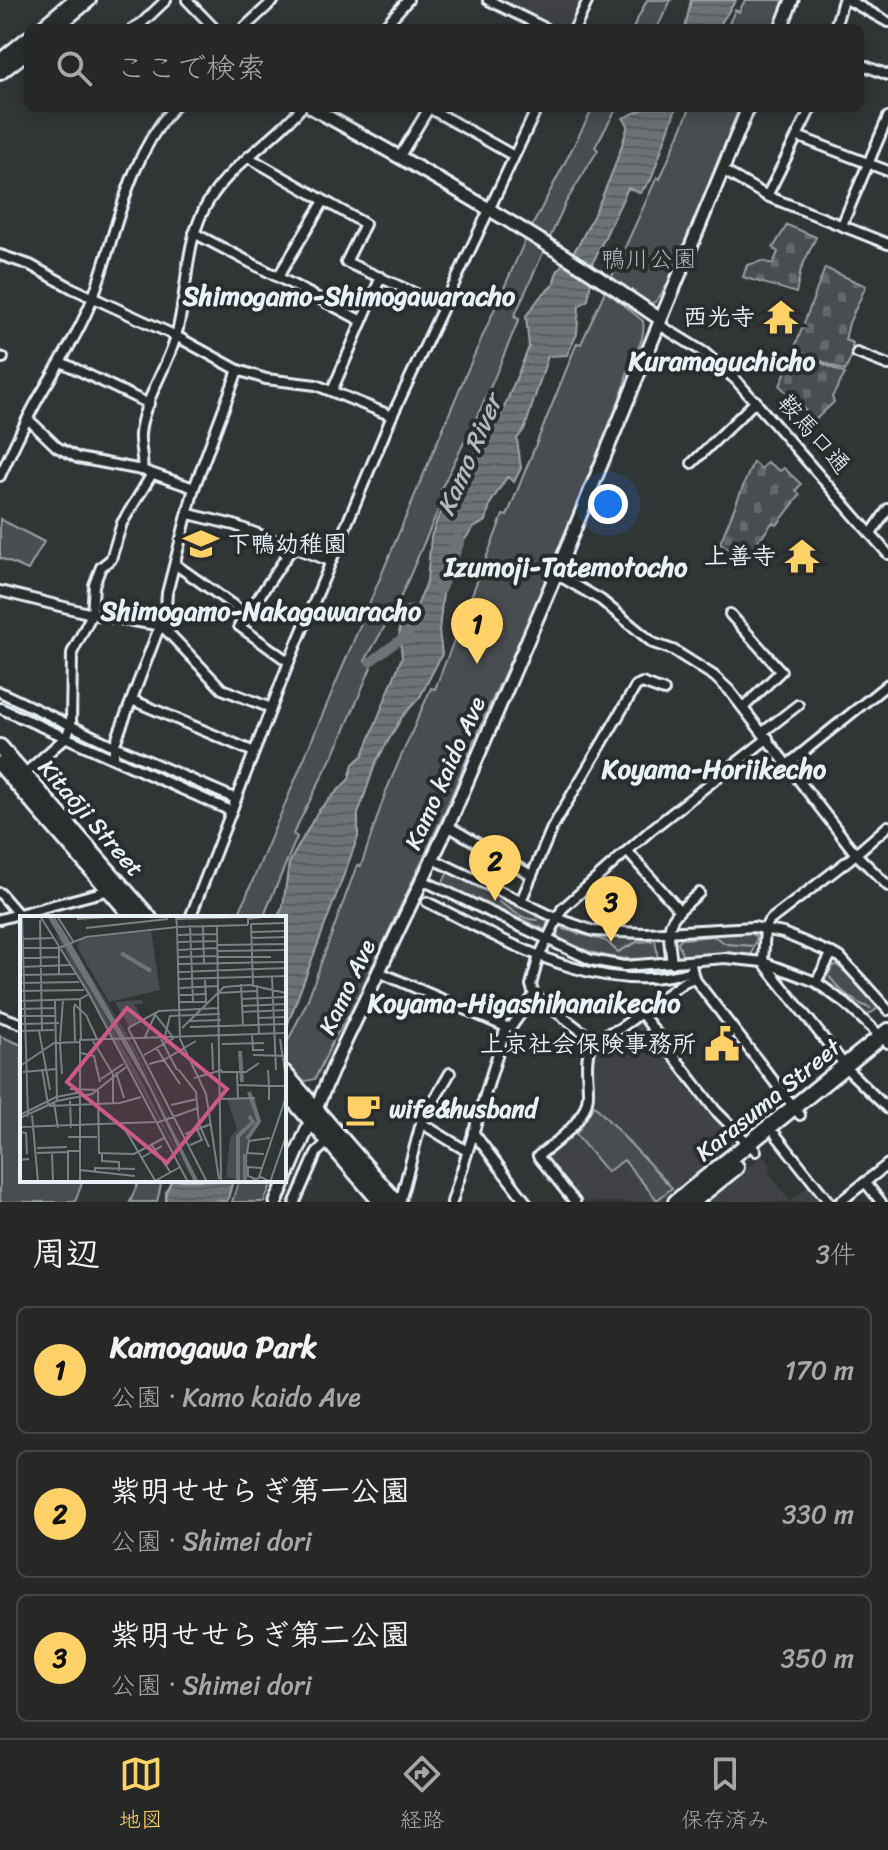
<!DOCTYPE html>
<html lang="ja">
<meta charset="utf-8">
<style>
body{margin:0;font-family:Sriracha,"Klee One",sans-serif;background:#2e3030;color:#f1f3f6}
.you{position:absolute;left:608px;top:504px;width:28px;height:28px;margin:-20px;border:6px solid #fff;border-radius:50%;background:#1a73e8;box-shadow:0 0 0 12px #1a73e833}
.badge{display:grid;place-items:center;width:52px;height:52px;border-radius:50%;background:#ffd166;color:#111;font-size:26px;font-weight:700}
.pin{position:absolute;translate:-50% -66px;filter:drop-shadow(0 2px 4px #0008)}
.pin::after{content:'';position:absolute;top:42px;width:28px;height:24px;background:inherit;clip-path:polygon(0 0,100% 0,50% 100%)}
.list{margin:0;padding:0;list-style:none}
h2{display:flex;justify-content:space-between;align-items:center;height:104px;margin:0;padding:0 32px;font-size:34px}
h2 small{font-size:26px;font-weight:400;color:#a4a6a8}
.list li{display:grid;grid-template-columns:52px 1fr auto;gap:24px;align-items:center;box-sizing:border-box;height:128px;margin:0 16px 16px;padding:0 16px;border:2px solid #424445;border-radius:12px}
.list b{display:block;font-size:30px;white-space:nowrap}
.list p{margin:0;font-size:26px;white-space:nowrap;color:#a4a6a8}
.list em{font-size:26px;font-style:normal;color:#a4a6a8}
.icon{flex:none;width:44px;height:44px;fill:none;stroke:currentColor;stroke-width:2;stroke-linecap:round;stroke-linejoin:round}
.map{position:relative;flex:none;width:888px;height:1202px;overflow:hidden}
.search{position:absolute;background:#262828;box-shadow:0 4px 20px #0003;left:24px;right:24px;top:24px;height:88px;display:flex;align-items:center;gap:20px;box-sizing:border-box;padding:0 28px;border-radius:12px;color:#a4a6a8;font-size:30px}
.sheet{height:536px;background:#262828}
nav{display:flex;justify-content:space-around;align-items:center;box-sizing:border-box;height:112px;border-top:2px solid #424445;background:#262828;font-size:22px;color:#a4a6a8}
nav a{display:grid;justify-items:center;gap:4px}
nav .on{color:#ffd166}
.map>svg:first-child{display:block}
.built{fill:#3f4244}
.cemetery{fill:url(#cemetery-stones);stroke:#989fa4;stroke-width:2}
.park{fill:#494d4f;stroke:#989fa4;stroke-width:2}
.water{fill:url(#water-rules);stroke:#9fa5aa;stroke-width:2}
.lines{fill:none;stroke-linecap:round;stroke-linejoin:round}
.stream{stroke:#9fa5aa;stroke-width:2}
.canal{stroke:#6e7376;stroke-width:9}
.river{stroke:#6e7376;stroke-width:14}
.street-casing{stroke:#e8f1f8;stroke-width:14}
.secondary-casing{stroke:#e8f1f8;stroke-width:17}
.primary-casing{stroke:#e8f1f8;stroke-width:18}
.highway-casing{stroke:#e8f1f8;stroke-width:20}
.street{stroke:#2a2d2e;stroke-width:8}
.secondary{stroke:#2a2d2e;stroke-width:11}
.primary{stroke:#2a2d2e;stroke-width:12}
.highway{stroke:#2a2d2e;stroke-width:14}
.labels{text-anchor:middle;stroke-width:8;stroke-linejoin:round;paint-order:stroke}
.park-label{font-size:24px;fill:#b0b8bd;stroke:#2a2d2e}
.poi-label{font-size:24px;font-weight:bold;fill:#e8f1f8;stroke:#2a2d2e;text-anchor:end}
.street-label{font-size:24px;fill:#e8f1f8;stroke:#2a2d2e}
.neighbourhood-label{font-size:26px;font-weight:bold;fill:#e8f1f8;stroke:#2a2d2e}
.water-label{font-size:26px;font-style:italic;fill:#b1b8be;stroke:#2a2d2e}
.inset-river{fill:none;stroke:#6e7376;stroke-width:4}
.inset-road{fill:none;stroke:#7b8084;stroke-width:2}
.view{fill:#cd598a;fill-opacity:0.15;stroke:#cd598a;stroke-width:4}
.inset-edge{fill:none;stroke:#e8f1f8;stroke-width:4}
</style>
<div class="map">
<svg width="888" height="1202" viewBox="0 0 888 1202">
<defs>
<pattern id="cemetery-stones" width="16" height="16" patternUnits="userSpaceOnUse" patternTransform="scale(2)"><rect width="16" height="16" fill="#494d4f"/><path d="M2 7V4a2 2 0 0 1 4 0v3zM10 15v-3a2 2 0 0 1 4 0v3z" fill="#636769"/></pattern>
<pattern id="water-rules" width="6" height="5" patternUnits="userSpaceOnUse" patternTransform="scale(2)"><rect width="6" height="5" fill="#6e7376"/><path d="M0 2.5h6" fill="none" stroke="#5a5e60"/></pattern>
</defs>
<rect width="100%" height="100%" fill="#323536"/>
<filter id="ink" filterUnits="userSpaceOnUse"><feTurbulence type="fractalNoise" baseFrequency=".0125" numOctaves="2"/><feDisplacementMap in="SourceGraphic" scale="16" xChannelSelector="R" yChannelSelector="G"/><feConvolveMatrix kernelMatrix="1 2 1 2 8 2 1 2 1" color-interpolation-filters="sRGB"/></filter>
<g filter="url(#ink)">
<g class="built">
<path d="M496 0H585L571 28H551Z"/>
<path d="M641 1019 681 1075 740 1138 662 1202H578L545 1161 546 1158 565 1142 587 1113 593 1095 587 1068 593 1046Z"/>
<path d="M763 1155 772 1166 768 1171 790 1201 812 1184 825 1202H706Z"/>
</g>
<g class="cemetery">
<path d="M787 225 816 237 801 269 796 293C776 286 764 284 743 277L747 265 762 261 773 264 778 252 773 248Z"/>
<path d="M825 268 866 286 849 323 845 340 853 343 852 347 855 349 845 371 795 350 845 374 832 397 834 402 815 420 780 386Z"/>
<path d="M753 462 761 469 767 462 780 471 784 468 801 484 796 490 800 495 777 525 772 523 746 559 720 543Z"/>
</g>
<g class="park">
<path d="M647 0H671L657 28H633Z"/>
<path d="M745 0H786L774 28H727L735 10 739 12Z"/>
<path d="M593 108H617L595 147 598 150 566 202 514 317 519 319 485 400 441 489 446 492 398 603 365 661 372 665 340 741 293 834 297 837 263 918H237L465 376 527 236Z"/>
<path d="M690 108H739L669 284 655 302 649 304 622 284 615 298 643 321C647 345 626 362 625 385L563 545 479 729 444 814 351 1012 335 1037 315 1079 302 1082 290 1068 284 1082V1049L306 1004 357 865 361 866 386 791 431 688 435 689 503 515 507 516 577 343 581 344 657 177 660 179Z"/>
<path d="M0 519 44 542 28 570 0 558Z"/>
<path d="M448 872 548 918 546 930 442 884Z"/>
<path d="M562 926C594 936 622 940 655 938L658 959C617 960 594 957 558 937L557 931Z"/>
<path d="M749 932 757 937 751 956 685 958 682 955 678 942 684 935Z"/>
<path d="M837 965 860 985 878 1008 867 1016 826 982 825 979 833 966Z"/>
<path d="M0 1036 22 1045V1180H83L75 1202H0Z"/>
<path d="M594 1105 672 1188 657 1200 624 1160 607 1172 576 1135Z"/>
<path d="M139 1180H162L157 1202H130Z"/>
<path d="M239 1180H273L264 1202H232Z"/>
</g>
<g class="water">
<path d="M691 0H736L718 28H685Z"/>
<path d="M646 108H676L651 180 640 193 628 188 594 260 588 300 579 306 577 334 567 355 548 356 525 428 517 439 521 468 514 482 507 477 490 504 486 521 473 528 446 566 439 631 442 654 420 697 402 717 376 762 358 814V837L284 1034V918H277L283 906 289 863 318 811 349 779 353 764 363 755 402 657 399 629 402 608 417 606 427 581 431 537 437 520 492 421 501 415 529 347 526 316 540 297 554 284C555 265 572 258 580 242 599 206 617 165 628 125L623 118Z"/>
<path d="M172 1180H233L227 1202 217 1200 215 1202H166V1192Z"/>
</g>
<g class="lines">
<g class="stream">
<path d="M499 902C512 910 522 920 538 920"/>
<path d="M563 929 606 941 618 952 637 942 652 941"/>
<path d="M684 939 713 936 727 944 753 946"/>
<path d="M830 977C839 990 855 1003 870 1008"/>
</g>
<path class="canal" d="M370 662 409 633"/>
<path class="river" d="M439 588 458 541"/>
<g class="street-casing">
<g id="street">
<path d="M187 0 214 28"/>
<path d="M488 0 545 28"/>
<path d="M848 0 888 22"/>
<path d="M133 28 142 23 166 0"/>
<path d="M244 28 274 0"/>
<path d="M383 28 408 0"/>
<path d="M575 28 588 0"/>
<path d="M835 28 843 0"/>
<path d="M860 64 888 75"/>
<path d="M797 136 888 171"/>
<path d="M400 156 429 108 514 156"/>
<path d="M248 157 365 224 346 262 443 306"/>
<path d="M724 171 767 196 888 244"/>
<path d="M767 196 811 108"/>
<path d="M842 225 888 117"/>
<path d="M194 233 362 321"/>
<path d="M0 255 30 265 72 288 176 336 238 370 266 379 316 385 392 416"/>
<path d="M278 277 324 201"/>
<path d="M658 324 705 353 736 380 888 554"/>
<path d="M857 353 888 365"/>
<path d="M0 357 3 358"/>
<path d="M61 362 149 404"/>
<path d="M332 391 381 277"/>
<path d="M28 419 57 447 78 458 142 470 194 488"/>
<path d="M692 463 756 401"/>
<path d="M142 470C144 458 139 446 140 434 142 404 168 366 176 336 189 291 183 240 210 199 233 163 273 141 301 108"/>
<path d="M0 476C12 450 24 424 38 399 57 366 79 334 93 297 117 232 126 162 173 108"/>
<path d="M189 514 234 525 330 561"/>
<path d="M871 534 888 509"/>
<path d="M176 565 247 615"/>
<path d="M556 574 601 600 653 643 673 650 714 676 729 690 855 853 888 886"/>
<path d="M0 591 92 614 162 626 165 619 167 593 194 488 238 370"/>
<path d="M730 614 781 671 744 707"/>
<path d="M289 662 239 626 293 547"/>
<path d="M0 692 114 746 236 799"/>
<path d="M132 700 254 752"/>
<path d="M0 708 231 811"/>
<path d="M763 732 798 705"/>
<path d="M114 758V746L157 633 162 626 222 689 271 708"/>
<path d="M787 765 888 684"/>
<path d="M24 774 66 737 71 726 72 653 92 614 94 585 101 567 111 559 122 523 152 474"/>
<path d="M448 826 531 875"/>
<path d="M888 826 850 859 769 921 765 928 763 962 851 1073 888 1109"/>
<path d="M627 851 679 910"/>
<path d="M431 858 556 918 594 931 646 933 754 927 783 933 840 957 888 1010"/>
<path d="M422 880 591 960 624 966 725 958 763 962 816 982 846 1004 888 1043"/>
<path d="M0 893 19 915"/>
<path d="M521 901 552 828 636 686 642 683 664 691"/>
<path d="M427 902C507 941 599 999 692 971"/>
<path d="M190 918 289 662 392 416 537 108"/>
<path d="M0 919 110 890"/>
<path d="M672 963C666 920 667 921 699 893"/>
<path d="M379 972 506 1027"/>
<path d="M694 978 800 1115"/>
<path d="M816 982 832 953"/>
<path d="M534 995 592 1039"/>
<path d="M641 1013 715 1110 756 1151"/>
<path d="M0 1016 22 1024"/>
<path d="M421 1123 467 1151"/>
<path d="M473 1132 526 1202"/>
<path d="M776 1135 829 1202"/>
<path d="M865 1182 881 1202"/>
<path d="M295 1202 317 1152 329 1141"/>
<path d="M400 1202 421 1123 450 1073"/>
<path d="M452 1202 506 1027 512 1026 534 995 531 985 538 959 562 909 652 829 768 738"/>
<path d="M575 1202 538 1156C557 1142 587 1120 588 1094 588 1071 584 1063 592 1039L619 1029 684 982 694 978 690 961"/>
<path d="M840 1202 888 1164"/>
</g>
</g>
<g class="secondary-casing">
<g id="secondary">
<path d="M781 28 792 0"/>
<path d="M312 108C431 174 548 241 660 319"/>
<path d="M276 1202 338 1057 448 826 556 574 748 108"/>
</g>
</g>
<g class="primary-casing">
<g id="primary">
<path d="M41 28 74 0"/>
<path d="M55 28 89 0"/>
<path d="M0 61 28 38"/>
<path d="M0 73 28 51"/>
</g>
</g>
<g class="highway-casing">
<g id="highway">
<path d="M0 747 149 918"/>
<path d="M0 764 134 918"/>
<path d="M284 1073 396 1202"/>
<path d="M284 1089 381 1202"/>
<path d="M676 1202 888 1031"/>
<path d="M692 1202 736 1167"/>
</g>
</g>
<use href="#street" class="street"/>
<use href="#secondary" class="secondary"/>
<use href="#primary" class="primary"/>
<use href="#highway" class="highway"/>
</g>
</g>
<defs>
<g id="temple-bare" transform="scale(2.76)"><path d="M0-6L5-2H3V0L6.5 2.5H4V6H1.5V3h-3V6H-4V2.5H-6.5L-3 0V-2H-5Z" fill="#ffd166" stroke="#2a2d2e" stroke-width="2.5" paint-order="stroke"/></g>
<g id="school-bare" transform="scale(2.76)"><path d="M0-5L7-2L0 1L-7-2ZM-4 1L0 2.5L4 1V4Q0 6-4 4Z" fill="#ffd166" stroke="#2a2d2e" stroke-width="2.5" paint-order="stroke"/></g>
<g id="civic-bare" transform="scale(2.76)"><path d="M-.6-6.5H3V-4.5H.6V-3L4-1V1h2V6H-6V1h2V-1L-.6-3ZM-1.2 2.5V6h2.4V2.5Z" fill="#ffd166" stroke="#2a2d2e" stroke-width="2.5" paint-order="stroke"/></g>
<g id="cafe-bare" transform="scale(2.76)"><path d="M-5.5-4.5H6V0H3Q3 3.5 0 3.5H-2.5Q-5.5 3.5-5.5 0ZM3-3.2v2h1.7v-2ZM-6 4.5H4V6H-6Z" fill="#ffd166" stroke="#2a2d2e" stroke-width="2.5" paint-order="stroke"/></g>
</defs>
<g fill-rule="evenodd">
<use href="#temple-bare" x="781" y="317"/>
<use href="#school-bare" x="201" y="544"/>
<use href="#temple-bare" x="802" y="556"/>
<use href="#civic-bare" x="722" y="1044"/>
<use href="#cafe-bare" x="363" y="1109"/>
</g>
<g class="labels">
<g class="park-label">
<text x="649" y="267">鴨川公園</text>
</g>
<g class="poi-label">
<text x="755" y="325">西光寺</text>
<text x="227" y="552" text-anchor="start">下鴨幼稚園</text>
<text x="776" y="564">上善寺</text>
<text x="696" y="1052">上京社会保険事務所</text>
<text x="389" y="1117" text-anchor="start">wife&amp;husband</text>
</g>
<g class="street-label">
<text transform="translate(814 434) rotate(49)" y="8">鞍馬口通</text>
<text transform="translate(445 773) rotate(-66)" y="8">Kamo kaido Ave</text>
<text transform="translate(91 818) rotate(49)" y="8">Kitaōji Street</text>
<text transform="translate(347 987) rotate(-65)" y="8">Kamo Ave</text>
<text transform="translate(768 1100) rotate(-39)" y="8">Karasuma Street</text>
</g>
<g class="neighbourhood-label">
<text x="349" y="305">Shimogamo-Shimogawaracho</text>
<text x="722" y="370">Kuramaguchicho</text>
<text x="566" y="576">Izumoji-Tatemotocho</text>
<text x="261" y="620">Shimogamo-Nakagawaracho</text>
<text x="714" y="778">Koyama-Horiikecho</text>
<text x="524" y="1012">Koyama-Higashihanaikecho</text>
</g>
<g class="water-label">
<text transform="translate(469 455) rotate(-67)" y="9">Kamo River</text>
</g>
</g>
<g transform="translate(20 916)">
<rect width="266" height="266" fill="#323536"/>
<path d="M207 183H235L241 206 229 225 226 265 206 261 210 222 217 213Z" fill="#494d4f"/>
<path d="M36 19 41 22 115 152 173 266ZM49 24 113 129 182 266 118 142ZM122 84 123 88H114L122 102 109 110 95 86Z" fill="#494d4f"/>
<path d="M131 15 140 74 89 86 57 31 60 23Z" fill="#494d4f"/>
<path d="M27 0H34L47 20 115 139 179 266H174L129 172Z" fill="#6e7376"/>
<path class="inset-river" d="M101 37 131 55M220 135 222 166M227 223 239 205 229 176M225 238V266M218 264V220L233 206 229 200"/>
<path class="inset-road" d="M2 0 8 201M20 0 69 78 168 266M37 0 53 25M156 0 157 11 228 9M57 3 101 0M156 3 228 1M20 4 22 114M231 8 233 69M231 8 266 7M170 9 173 86M197 9 201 266M228 9V3L249 0M183 10 184 48M66 12 148 3M231 16 266 15M158 19 197 18M231 22 266 21M1 23 33 22M158 26 197 25M198 29 266 28M0 32H39L66 21 157 11 160 123 186 178 199 263M39 32V59M158 34 197 32M197 35 266 34M159 41 197 40M197 41H251M1 42 39 41M159 48 266 46M1 51 50 49M159 56 266 52M1 59 55 58M252 60 256 154M159 63 266 60M1 67 59 66M221 68 223 110M237 69 239 119M160 72 198 70M1 75 64 74M198 77 237 75M160 79 187 78M60 83 61 124M221 83 266 81M35 84 37 184M1 85 60 83 69 78M160 86H186L185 62M54 88 66 99 77 123M54 90 55 125M222 90 266 88M0 93 35 92M222 96 266 94M134 97 152 120M0 100H36M238 102 266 101M170 105 201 104M0 108 39 107M170 111 266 108M108 112 187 266M108 112 139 95 199 92M162 112 204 71 230 69 266 77M0 115 34 114M19 115 30 174M232 119 233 134H244M145 120 150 100 200 98M125 121 135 99M141 123 157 154M260 123 266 163M40 125 43 84M73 125 93 158V187M40 127 42 158M192 127 193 154M202 128 244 127M61 137 74 140 80 166M124 139 154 122M233 139 266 140M129 148 144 144 136 131M0 150 34 127 60 126M22 153 28 188M158 153 176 176 179 208 189 231M248 154 249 170H266M3 156 36 153M96 156 104 182M201 156H226L239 147M217 156 218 182M174 162 202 154M81 163 103 148M160 168 144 144 176 125M217 169 249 170V184M50 173 78 174 79 237 114 238 144 222M201 183 235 182M50 185 51 212M34 187 38 212M151 189 177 183M29 190 100 187 121 181M0 199 36 181 62 176M12 199 18 266M0 202 37 185 72 178 106 151M136 207 178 192M103 210 136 266M0 211 135 206M0 216 6 217 7 238M165 218 191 208M48 221H77M131 228 151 257M170 229 182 224 177 213M17 232 47 231M17 237 48 236M82 237V245L99 246V255M32 238 33 266M244 238 227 237 229 225 250 222M121 242 142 230M60 254 115 260M75 256V252L115 253M239 261 266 181M236 263 228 260V251L241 252M135 265 160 251M0 266V244L9 243M48 266V235H60M60 266V124L266 117M229 266 241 261 251 266M250 266 266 220"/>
<path class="view" d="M107 92 207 173 147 247 47 166Z"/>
<rect width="266" height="266" class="inset-edge"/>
</g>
</svg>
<div class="you"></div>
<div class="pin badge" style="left:477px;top:664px">1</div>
<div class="pin badge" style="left:495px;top:901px">2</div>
<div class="pin badge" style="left:611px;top:942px">3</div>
<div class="search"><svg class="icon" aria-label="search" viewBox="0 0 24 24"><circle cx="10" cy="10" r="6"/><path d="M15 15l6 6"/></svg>ここで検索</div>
</div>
<section class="sheet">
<h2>周辺<small>3件</small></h2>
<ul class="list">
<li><span class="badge">1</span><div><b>Kamogawa Park</b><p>公園 · Kamo kaido Ave</p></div><em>170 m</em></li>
<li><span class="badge">2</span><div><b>紫明せせらぎ第一公園</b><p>公園 · Shimei dori</p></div><em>330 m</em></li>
<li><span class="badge">3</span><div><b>紫明せせらぎ第二公園</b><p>公園 · Shimei dori</p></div><em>350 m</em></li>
</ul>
</section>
<nav>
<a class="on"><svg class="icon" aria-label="map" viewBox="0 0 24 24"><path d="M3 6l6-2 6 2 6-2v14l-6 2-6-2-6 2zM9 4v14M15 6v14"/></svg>地図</a>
<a><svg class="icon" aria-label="directions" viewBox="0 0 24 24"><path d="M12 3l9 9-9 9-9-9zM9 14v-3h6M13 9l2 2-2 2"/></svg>経路</a>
<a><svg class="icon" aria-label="saved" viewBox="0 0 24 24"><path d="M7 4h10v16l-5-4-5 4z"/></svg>保存済み</a>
</nav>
